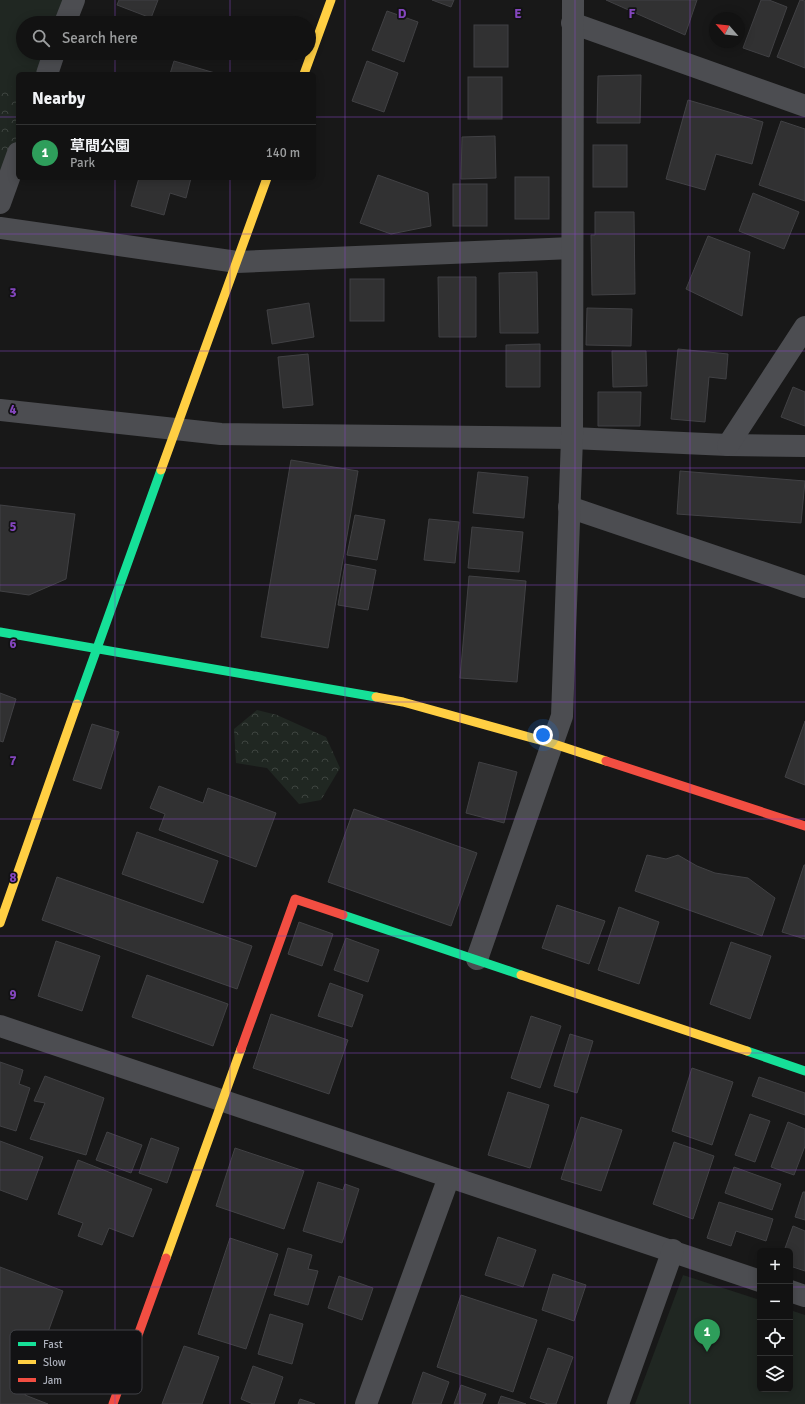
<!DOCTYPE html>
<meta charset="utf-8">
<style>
body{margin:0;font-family:Signika,"Noto Sans JP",sans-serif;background:#1b1b1b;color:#f1f3f6}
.controls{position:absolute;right:12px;bottom:12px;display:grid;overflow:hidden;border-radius:6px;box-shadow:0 2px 10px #0003}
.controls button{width:36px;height:36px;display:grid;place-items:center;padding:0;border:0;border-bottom:1px solid #313232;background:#121212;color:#f1f3f6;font:20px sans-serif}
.compass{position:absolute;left:709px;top:12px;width:36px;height:36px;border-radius:50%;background:#121212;box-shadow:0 2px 10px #0003;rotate:298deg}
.you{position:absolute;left:543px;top:735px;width:14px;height:14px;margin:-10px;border:3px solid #fff;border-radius:50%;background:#1a73e8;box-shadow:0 0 0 6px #1a73e833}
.badge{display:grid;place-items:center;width:26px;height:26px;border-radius:50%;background:#777a81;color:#fff;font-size:13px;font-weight:700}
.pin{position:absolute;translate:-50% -33px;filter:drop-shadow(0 1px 2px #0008)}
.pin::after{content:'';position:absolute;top:21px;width:14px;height:12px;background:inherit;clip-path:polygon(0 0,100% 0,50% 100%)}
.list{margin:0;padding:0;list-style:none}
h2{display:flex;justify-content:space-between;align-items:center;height:52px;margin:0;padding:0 16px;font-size:17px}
h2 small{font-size:13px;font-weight:400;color:#9c9e9f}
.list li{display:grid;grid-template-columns:26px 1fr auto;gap:12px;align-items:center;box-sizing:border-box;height:56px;padding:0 16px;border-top:1px solid #313232}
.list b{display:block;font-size:15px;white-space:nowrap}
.list p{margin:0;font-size:13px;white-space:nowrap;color:#9c9e9f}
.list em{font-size:13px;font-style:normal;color:#9c9e9f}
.icon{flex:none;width:22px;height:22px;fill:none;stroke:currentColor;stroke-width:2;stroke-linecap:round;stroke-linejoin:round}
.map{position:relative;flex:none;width:805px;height:1404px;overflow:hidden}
.search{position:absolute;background:#121212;box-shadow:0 2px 10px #0003;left:16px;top:16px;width:300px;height:44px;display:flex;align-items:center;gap:10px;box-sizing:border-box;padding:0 14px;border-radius:22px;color:#9c9e9f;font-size:15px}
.panel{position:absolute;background:#121212;box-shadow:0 2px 10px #0003;left:16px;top:72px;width:300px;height:108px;border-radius:6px}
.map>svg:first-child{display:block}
.green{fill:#202722}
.forest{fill:url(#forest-crowns)}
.building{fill:#313132;stroke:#414144}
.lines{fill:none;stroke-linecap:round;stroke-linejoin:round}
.street{stroke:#4c4d51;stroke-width:22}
.fast{stroke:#16e098;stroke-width:9}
.slow{stroke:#ffcf43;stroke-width:9}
.jam{stroke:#f24e42;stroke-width:9}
.grid{fill:none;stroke:#8446be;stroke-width:1;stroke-opacity:0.55}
.key{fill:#121214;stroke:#404146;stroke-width:1}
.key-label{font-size:11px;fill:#aaaeb9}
.grid-label{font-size:13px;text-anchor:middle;font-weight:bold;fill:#8446be;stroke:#121214;stroke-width:3.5;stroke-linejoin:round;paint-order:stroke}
</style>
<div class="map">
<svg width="805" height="1404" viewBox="0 0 805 1404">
<defs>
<pattern id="forest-crowns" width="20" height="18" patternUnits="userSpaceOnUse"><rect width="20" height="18" fill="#202722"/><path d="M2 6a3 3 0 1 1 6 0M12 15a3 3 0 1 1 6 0" fill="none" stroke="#3e4440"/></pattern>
</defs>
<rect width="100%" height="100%" fill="#181818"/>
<g class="green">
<path d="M0 0H67L59 23H23V53H49L42 74H18V147L0 201Z"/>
<path d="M683 1275 760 1300V1389H790V1310L805 1315V1404H635Z"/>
</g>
<g class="forest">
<path d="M0 83 11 86 18 98V138L0 164Z"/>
<path d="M257 710 277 715 326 737 340 768 321 800 299 804 267 768 236 763 234 729Z"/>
</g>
<g class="building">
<path d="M119 0H158L151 18 117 5Z"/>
<path d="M432 0H454L451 7Z"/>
<path d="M606 0H697L685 35Z"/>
<path d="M761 0H769L787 7 769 57 743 48Z"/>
<path d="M800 0 805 1V68L777 57Z"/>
<path d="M387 11 418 22 404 62 372 50Z"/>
<rect x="474" y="25" width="34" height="42"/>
<path d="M174 61 215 73V74H170Z"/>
<path d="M367 61 398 73 384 112 352 101Z"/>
<path d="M641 75 640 123H597L598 76Z"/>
<rect x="468" y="77" width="34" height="42"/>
<path d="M688 100 763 122 752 164 716 154 705 190 666 179Z"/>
<path d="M781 121 805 129V201L759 185Z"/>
<path d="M495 136 496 178 461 179 462 137Z"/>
<rect x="593" y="145" width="34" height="42"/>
<path d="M378 175 428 193 431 226 391 234 360 223Z"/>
<rect x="515" y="177" width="34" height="42"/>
<path d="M139 178H191L186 198 170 193 164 215 131 206Z"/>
<rect x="453" y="184" width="34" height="42"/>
<path d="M753 193 799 212 784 249 739 231Z"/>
<path d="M595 212H634L635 294 592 295 591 235H595Z"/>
<path d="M708 236 750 252 742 316 686 289Z"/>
<path d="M537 272 538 333H500L499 273Z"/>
<path d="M438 277H476V337H439Z"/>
<rect x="350" y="279" width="34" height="42"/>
<path d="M309 303 314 337 272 344 267 310Z"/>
<path d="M587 308 632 309 631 346 586 345Z"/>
<path d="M540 344V387H506V345Z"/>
<path d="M678 349 728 354 726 379 709 377 705 422 671 419Z"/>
<path d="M612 351H646L647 386 613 387Z"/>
<path d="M308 354 313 405 283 408 278 357Z"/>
<path d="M793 387 805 392V426L781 417Z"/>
<path d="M598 392H641L640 426H598Z"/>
<path d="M291 460 358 471 328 648 261 637Z"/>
<path d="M680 471 805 481 801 523 677 514Z"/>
<path d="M478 472 528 477 524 518 473 513Z"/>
<path d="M0 505 75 514 66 579 29 595 0 591Z"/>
<path d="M355 515 385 520 377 560 347 555Z"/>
<path d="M429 519 459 522 455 563 424 560Z"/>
<path d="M472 527 523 532 519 572 468 568Z"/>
<path d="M345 564 376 570 368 610 338 605Z"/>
<path d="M469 576 526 581 517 682 460 678Z"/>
<path d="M0 693 16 699 3 742 0 741Z"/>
<path d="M805 721V785L785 777Z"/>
<path d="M92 724 119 732 101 789 73 780Z"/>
<path d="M479 762 517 772 504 823 466 813Z"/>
<path d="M159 786 203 803 208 788 276 813 256 867 159 830 165 814 150 808Z"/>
<path d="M354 809 477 853 451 926 328 882Z"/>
<path d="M137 832 218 861 203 903 122 874Z"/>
<path d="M647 855 666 859 678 855 697 866 715 873 748 878 775 898 762 936 635 891Z"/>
<path d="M804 865H805V939L782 932Z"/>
<path d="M57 877 252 946 237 989 42 920Z"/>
<path d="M557 905 605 921 589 964 542 948Z"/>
<path d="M619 907 659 922 639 984 598 970Z"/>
<path d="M299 922 333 934 322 966 288 954Z"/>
<path d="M346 938 379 950 368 982 334 970Z"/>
<path d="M56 941 100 956 82 1011 38 996Z"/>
<path d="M731 942 771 956 750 1019 710 1004Z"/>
<path d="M147 975 228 1004 213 1046 132 1017Z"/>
<path d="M330 983 363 995 352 1027 318 1016Z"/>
<path d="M271 1014 348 1040 329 1094 253 1068Z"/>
<path d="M531 1016 561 1026 540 1088 511 1078Z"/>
<path d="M570 1034 593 1041 577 1093 554 1086Z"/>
<path d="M0 1062 23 1070 19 1084 30 1088 16 1131 0 1126Z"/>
<path d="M692 1068 733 1082 712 1145 672 1131Z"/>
<path d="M45 1076 104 1098 86 1155 30 1139 45 1103 34 1101Z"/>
<path d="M759 1077 805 1093V1115L752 1096Z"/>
<path d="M508 1092 549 1105 530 1168 488 1155Z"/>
<path d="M750 1114 770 1121 755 1162 735 1155Z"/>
<path d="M581 1117 622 1130 601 1191 561 1179Z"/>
<path d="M788 1122 805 1129V1146L794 1175 771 1167Z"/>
<path d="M107 1132 142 1145 131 1173 96 1160Z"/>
<path d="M151 1138 179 1148 167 1183 139 1173Z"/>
<path d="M0 1141 43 1157 27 1200 0 1190Z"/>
<path d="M674 1142 714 1156 693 1219 653 1204Z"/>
<path d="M235 1148 304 1171 284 1229 216 1206Z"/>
<path d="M78 1160 152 1189 133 1237 109 1228 102 1245 78 1236 83 1223 58 1214Z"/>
<path d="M734 1167 781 1184 772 1210 725 1193Z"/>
<path d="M318 1182 343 1190 345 1184 359 1189 342 1243 303 1231Z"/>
<path d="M803 1192H805V1220L795 1217Z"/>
<path d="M719 1202 773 1219 766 1241 736 1231 731 1246 707 1238Z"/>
<path d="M793 1226 805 1231V1271L790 1266V1251H784Z"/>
<path d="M498 1237 536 1250 523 1287 485 1275Z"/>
<path d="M230 1238 278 1254 246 1349 198 1334Z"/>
<path d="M288 1248 312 1255 308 1269 318 1271 308 1305 274 1295Z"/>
<path d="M0 1267 63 1291 25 1395 48 1404H0Z"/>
<path d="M553 1274 586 1285 574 1321 542 1310Z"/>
<path d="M339 1276 373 1288 362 1320 328 1308Z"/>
<path d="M461 1295 537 1320 513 1392 437 1367Z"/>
<path d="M270 1314 303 1324 292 1364 258 1354Z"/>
<path d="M184 1346 219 1357 202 1404H162Z"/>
<path d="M548 1348 573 1357 556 1404H548L530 1398Z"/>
<path d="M253 1366 283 1377 274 1404H253L241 1399Z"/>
<path d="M423 1372 449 1382 441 1404H412Z"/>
<path d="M461 1385 486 1394 482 1404H454Z"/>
<path d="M501 1396 526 1404H498Z"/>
<path d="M300 1399 315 1404H298Z"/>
</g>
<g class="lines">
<g class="street">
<path d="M65 23 74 0"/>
<path d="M572 23 805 106"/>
<path d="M47 74 54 53"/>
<path d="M0 203 18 153"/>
<path d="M0 228 237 262 572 248"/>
<path d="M0 410 221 434 572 438 728 445 805 446"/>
<path d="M728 445 805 327"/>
<path d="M569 507 805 587"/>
<path d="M477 959 562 716 572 438 573 0"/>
<path d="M0 1026 760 1281"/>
<path d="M790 1291 805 1296"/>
<path d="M366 1404 449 1177"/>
<path d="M618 1404 673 1250"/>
</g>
<g class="fast">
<path d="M0 632 376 697"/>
<path d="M77 704 161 470"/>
<path d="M343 915 521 975"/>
<path d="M747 1051 805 1071"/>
</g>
<g class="slow">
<path d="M304 74 331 0"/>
<path d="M161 470 267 178"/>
<path d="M376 697 403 702 554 744 606 761"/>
<path d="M0 923 77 704"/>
<path d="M521 975 747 1051"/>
<path d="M166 1258 241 1049"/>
</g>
<g class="jam">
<path d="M606 761 805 826"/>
<path d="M241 1049 295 899 343 915"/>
<path d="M113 1404 166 1258"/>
</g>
</g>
<path class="grid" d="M115 0V23M230 0V23M345 0V1404M460 0V1404M575 0V1404M690 0V1404M115 53V74M230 53V74M0 117H18M314 117H805M115 178V1404M230 178V1404M0 234H805M0 351H805M0 468H805M0 585H805M0 702H805M0 819H805M0 936H805M0 1053H805M0 1170H805M0 1287H760M790 1287H805"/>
<rect x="10" y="1330" width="132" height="64" rx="6" class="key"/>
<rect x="18" y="1342" width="18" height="4" fill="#16e098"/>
<rect x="18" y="1360" width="18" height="4" fill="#ffcf43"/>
<rect x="18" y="1378" width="18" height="4" fill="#f24e42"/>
<g class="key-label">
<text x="43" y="1348">Fast</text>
<text x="43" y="1366">Slow</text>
<text x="43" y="1384">Jam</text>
</g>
<g class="grid-label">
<text x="402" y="18">D</text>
<text x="518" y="18">E</text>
<text x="632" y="18">F</text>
<text x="13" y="297">3</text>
<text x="13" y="414">4</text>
<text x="13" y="531">5</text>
<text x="13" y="648">6</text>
<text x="13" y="765">7</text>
<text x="13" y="882">8</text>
<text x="13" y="999">9</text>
</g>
</svg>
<div class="controls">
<button>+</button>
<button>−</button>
<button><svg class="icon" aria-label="locate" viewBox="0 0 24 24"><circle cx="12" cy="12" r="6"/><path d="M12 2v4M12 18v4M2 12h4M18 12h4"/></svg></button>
<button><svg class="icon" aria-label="layers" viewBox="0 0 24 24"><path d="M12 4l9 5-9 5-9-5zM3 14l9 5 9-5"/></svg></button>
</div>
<svg class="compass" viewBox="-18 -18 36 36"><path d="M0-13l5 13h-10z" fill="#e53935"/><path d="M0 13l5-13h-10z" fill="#9c9e9f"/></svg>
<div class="you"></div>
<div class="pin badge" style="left:707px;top:1352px;background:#2e9e5b">1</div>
<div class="search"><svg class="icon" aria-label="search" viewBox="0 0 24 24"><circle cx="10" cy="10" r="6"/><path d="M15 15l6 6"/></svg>Search here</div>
<section class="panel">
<h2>Nearby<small></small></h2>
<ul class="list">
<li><span class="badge" style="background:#2e9e5b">1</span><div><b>草間公園</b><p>Park</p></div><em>140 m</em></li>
</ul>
</section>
</div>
